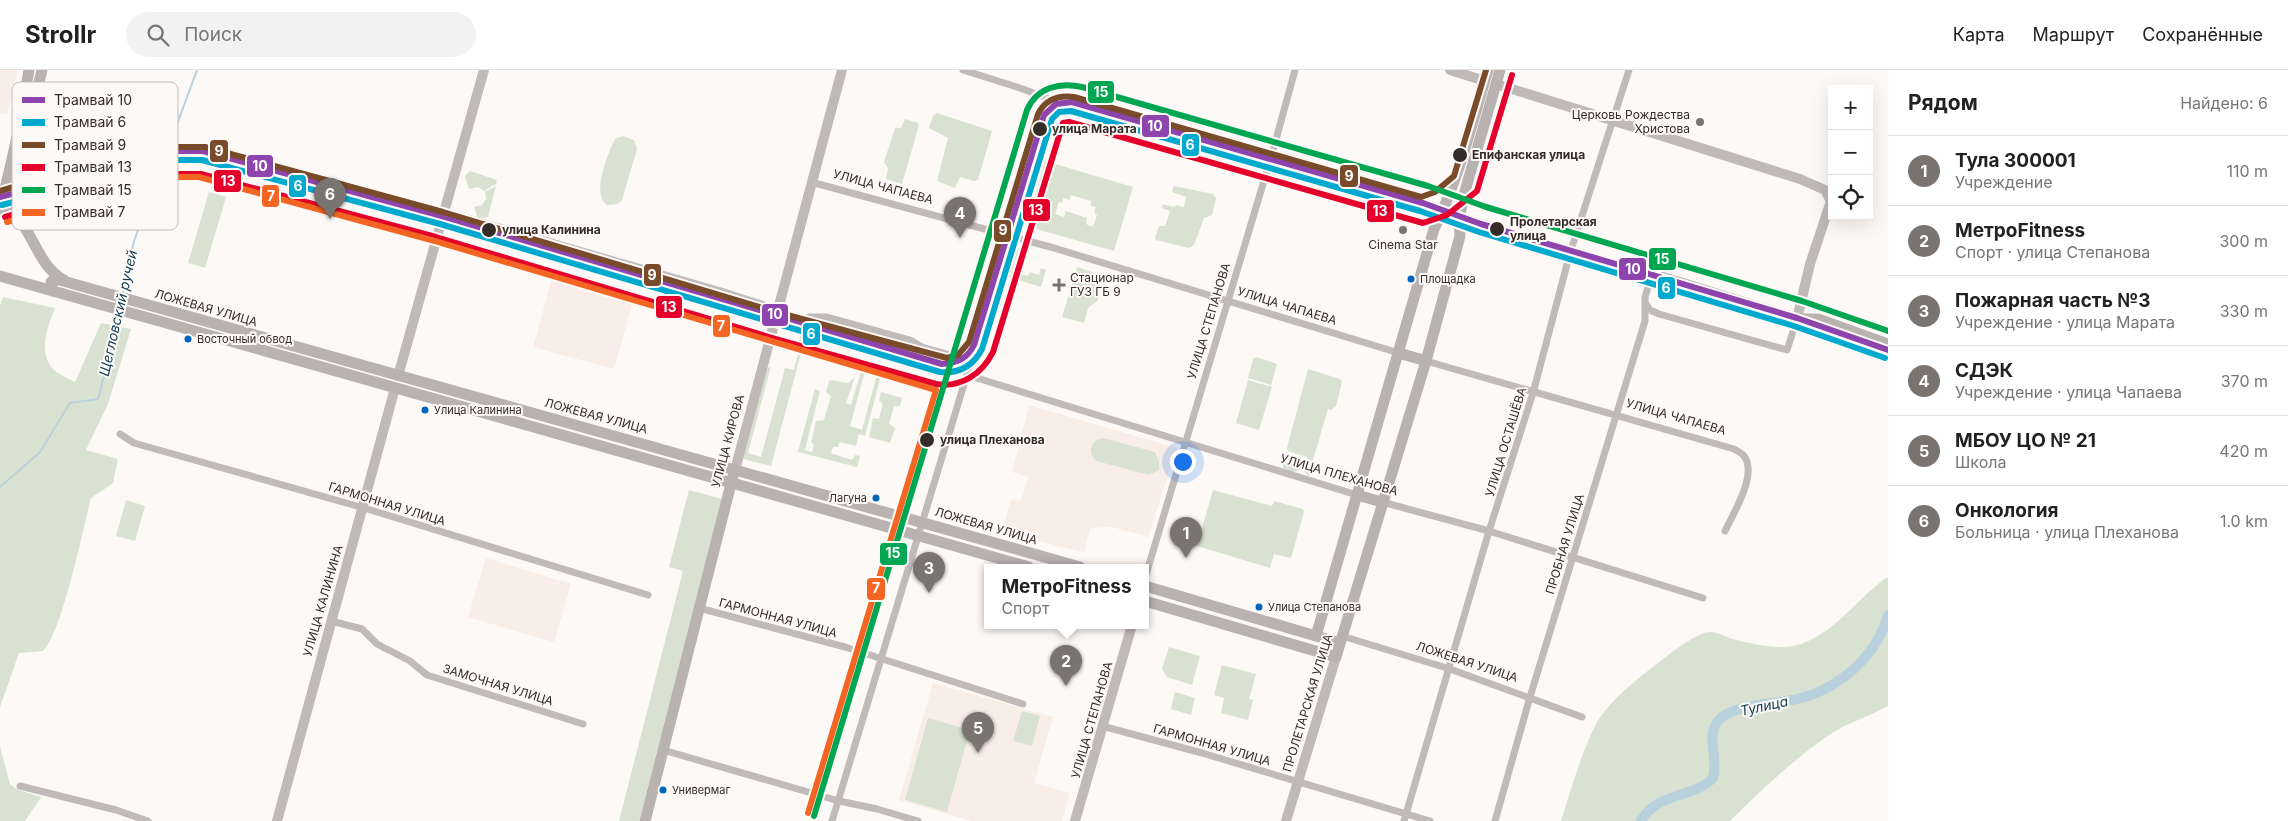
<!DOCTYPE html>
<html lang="ru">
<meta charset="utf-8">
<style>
body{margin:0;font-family:Inter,sans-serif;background:#f2f2f2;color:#222}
.controls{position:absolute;right:15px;top:15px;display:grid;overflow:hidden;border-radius:0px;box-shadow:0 5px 20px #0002}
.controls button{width:45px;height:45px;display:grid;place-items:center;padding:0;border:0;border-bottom:1px solid #e0e0e0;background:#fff;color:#222;font:25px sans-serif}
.you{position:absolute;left:1182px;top:391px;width:18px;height:18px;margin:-12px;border:4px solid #fff;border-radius:50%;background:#1a73e8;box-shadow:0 0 0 8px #1a73e833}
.badge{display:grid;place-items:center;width:32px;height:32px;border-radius:50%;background:#7a7470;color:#fff;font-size:16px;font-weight:700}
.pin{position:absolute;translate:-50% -41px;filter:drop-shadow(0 1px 2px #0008)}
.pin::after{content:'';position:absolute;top:26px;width:18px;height:15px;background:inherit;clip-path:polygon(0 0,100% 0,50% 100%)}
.popup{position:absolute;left:984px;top:494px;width:165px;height:65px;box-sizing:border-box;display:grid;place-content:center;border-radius:0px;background:#fff;filter:drop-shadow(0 1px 4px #0005);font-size:16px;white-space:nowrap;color:#767676}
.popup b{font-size:19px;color:#222}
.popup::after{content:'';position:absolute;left:50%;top:100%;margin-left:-10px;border:10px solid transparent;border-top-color:#fff}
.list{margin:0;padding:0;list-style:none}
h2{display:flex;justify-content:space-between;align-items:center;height:65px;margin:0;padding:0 20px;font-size:21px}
h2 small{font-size:16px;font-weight:400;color:#767676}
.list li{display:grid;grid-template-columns:32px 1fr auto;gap:15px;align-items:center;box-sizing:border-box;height:70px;padding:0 20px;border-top:1px solid #e0e0e0}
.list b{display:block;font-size:19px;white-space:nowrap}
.list p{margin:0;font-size:16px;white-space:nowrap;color:#767676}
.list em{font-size:16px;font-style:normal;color:#767676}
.icon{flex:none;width:28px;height:28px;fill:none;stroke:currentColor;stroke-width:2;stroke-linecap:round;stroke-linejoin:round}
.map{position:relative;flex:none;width:1888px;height:751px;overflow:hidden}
header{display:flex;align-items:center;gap:30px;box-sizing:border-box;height:70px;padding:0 25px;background:#fff;border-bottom:1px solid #e0e0e0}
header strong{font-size:24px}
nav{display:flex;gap:28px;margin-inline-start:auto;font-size:18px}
.search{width:350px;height:45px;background:#f2f2f2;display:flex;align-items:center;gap:12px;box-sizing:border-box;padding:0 18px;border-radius:28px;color:#767676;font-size:19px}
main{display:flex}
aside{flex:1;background:#fff}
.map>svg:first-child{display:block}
.built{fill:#f9eee7}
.green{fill:#d9e2d0;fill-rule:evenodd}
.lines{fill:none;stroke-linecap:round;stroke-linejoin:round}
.stream{stroke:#b9d0dd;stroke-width:2}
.river{stroke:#b9d0dd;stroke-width:10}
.street{stroke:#c0bab9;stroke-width:7}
.secondary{stroke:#bfb9b7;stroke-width:10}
.primary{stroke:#b8b2b1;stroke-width:11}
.tram{stroke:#bebab9;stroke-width:1}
.tram-1-casing{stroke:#fdf9f6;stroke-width:10}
.tram-2-casing{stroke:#fdf9f6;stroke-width:10}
.tram-3-casing{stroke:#fdf9f6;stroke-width:10}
.tram-4-casing{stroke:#fdf9f6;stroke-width:10}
.tram-5-casing{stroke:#fdf9f6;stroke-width:10}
.tram-6-casing{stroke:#fdf9f6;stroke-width:10}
.tram-1{stroke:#8e44ad;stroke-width:6}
.tram-2{stroke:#00a9ce;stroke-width:6}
.tram-3{stroke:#7a4b2a;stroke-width:6}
.tram-4{stroke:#e4002b;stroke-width:6}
.tram-5{stroke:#00a651;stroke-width:6}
.tram-6{stroke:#f26522;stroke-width:6}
.poi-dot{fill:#7a7470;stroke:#fdf9f6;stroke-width:2}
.stop-dot{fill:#342c27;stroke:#fdf9f6;stroke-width:2}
.bus-dot{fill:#0065bd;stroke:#fdf9f6;stroke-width:2}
.labels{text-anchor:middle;stroke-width:4;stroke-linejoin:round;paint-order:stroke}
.bus-label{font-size:11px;fill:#342c27;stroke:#fdf9f6;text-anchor:start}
.poi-label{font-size:12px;fill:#342c27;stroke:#fdf9f6;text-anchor:end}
.stop-label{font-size:12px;font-weight:bold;fill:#342c27;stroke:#fdf9f6;text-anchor:start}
.street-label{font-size:12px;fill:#342c27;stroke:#fdf9f6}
.water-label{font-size:14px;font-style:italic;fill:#134157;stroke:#fdf9f6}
.key{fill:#fdf9f6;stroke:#c1bcb8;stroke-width:1}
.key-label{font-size:14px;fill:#342c27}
.line-badge{stroke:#fdf9f6;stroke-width:2}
.badge-label{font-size:14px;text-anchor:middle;font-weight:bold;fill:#fff}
</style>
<header>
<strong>Strollr</strong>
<div class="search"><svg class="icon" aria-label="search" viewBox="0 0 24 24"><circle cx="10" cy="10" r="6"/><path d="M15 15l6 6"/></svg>Поиск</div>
<nav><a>Карта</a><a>Маршрут</a><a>Сохранённые</a></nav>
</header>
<main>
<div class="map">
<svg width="1888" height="751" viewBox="0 0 1888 751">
<rect width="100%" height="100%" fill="#fcf9f7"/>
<g class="built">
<path d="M0 0H18L7 44 0 43Z"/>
<path d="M555 198 636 221 614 299 533 277Z"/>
<path d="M1029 335 1177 378 1148 467 1112 457 1090 458 1084 483 1002 461 1011 429 1021 431 1028 407 1012 402Z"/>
<path d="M486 488 571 514 554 572 468 547Z"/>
<path d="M933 613 1053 647 1034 713 1070 723 1062 751H971L899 730Z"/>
</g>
<g class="green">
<path d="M937 43 992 61 978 110 974 111 960 107 955 118 937 111 948 68 929 58 933 46Z"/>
<path d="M905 49 918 53 919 55 902 114 886 109 888 98 884 92 895 58H901Z"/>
<path d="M623 66 634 70 637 79 622 130 618 134 607 135C592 124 606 90 612 75L615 69Z"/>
<path d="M1045 91 1133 117 1114 181 1026 156ZM1071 125 1091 131V136L1096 137 1094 143 1097 145 1093 157 1086 154 1087 148 1066 141 1064 147 1055 144 1059 132 1062 133 1063 128 1070 130Z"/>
<path d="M470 101 497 110 496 114 484 121 478 117 469 119 465 106Z"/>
<path d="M496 116 488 147 478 149 474 137 482 135 486 129 485 122Z"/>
<path d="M1174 116 1213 124 1216 128 1212 145 1204 148 1194 175 1189 178 1156 170 1155 168 1159 156H1165L1170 141 1162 138 1163 134 1174 137 1176 135 1184 137 1186 127 1172 122Z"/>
<path d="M209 122 226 127 205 198 188 193Z"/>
<path d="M1014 177 1027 181 1025 188 1017 185 1012 201 1028 206 1030 202 1039 205 1041 198 1046 200 1041 217 1005 206Z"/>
<path d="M1077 197 1098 204C1095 214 1100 220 1098 230L1088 238 1084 253 1062 247Z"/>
<path d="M3 227 55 238C48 256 38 280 52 298 57 304 68 308 75 312L101 253 131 259 108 334 86 380 118 389 113 413 91 428C83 459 62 563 43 581L19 583 0 637V236Z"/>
<path d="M801 265 805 268 771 396 743 389 767 299 771 296 748 383 761 387 785 298 794 300 801 271 799 270Z"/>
<path d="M1256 287 1277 294 1271 315 1248 308 1253 289Z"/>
<path d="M867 294 850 356 862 360 879 297 883 298 865 366 859 364 856 376 839 372 838 377H833L831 383 852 390 855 385 860 386 857 397 798 382 815 319 820 321 805 380 812 382 814 375 811 372 816 351 824 350 831 326 826 322 829 311 831 310 848 313 855 307 846 333 851 335 862 298Z"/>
<path d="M1308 299 1340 309 1342 312 1336 336 1331 340 1328 339 1313 390 1308 393 1306 399 1310 403 1309 407 1304 401 1298 400 1293 403 1282 400 1284 393 1303 398 1307 387 1288 381 1287 378Z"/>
<path d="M1248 310 1272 317 1259 360 1236 353Z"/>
<path d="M881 322 902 328 900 336H894L889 354 895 358 890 373 869 367 873 348 879 349 883 333 879 331Z"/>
<path d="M1103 368 1155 382 1159 391V400L1149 405 1096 391C1087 382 1090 370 1103 368Z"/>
<path d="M689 420 722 429 639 751H619L683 501 669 497Z"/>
<path d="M1213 420 1272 436 1274 431 1303 439 1304 442 1291 488 1274 484 1270 498 1197 476Z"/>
<path d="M126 430 145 436 135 471 116 466Z"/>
<path d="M1886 508H1888V636C1869 647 1848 652 1829 665 1793 690 1761 720 1730 751H1561C1571 720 1580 687 1594 658 1609 628 1642 606 1667 586 1676 579 1699 562 1710 562 1718 562 1728 568 1736 570 1759 575 1784 582 1806 572 1839 558 1858 528 1886 508Z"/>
<path d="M1169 577 1200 586 1192 615 1167 607 1162 599Z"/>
<path d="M1222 595 1256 604 1249 629 1253 630 1248 650 1221 643 1224 628 1214 625Z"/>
<path d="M1175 622 1195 628 1191 645 1171 639Z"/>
<path d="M1022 641 1040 646 1032 676 1013 671Z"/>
<path d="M928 648 970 660 947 742 905 730Z"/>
<path d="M0 677 10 714 16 719 41 727 25 751H0Z"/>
</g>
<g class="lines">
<g class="stream">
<path d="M123 223 134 171 197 0"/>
<path d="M0 417 40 382 70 333 98 329 119 245"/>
</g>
<path class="river" d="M1641 751C1657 722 1692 729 1713 708 1719 690 1706 668 1717 652 1730 634 1776 634 1797 629 1839 619 1876 587 1888 545"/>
<g class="street">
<path d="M963 0 1017 17 1061 33 1078 35 1443 142"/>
<path d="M214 91 441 152"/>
<path d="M811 112 1054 178 1399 283"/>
<path d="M444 141 721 221 777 239"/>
<path d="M1646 234 1650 240 1659 244 1787 280 1797 249"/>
<path d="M809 247H827L910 270 924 278 957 287"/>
<path d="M1426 291 1734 379C1737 381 1742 383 1744 386 1758 404 1733 444 1725 461"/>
<path d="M967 305 1357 425"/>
<path d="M120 364 134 373 364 438 648 525"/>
<path d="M1382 432 1489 461 1703 528"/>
<path d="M1145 508 1272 84 1295 0"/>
<path d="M699 538 845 577 1023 634"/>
<path d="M331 551 362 559 377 574 410 591 427 605 583 654"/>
<path d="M1342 566 1450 599 1582 647"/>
<path d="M1102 656 1202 683 1430 751"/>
<path d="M663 680 839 731 877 739 918 751"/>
<path d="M20 716 116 740 148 751"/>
<path d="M832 751 1046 43 1052 37 1061 33"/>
<path d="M1404 751 1489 461 1533 323 1570 183 1629 0"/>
<path d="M1495 751 1530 627 1645 251V227L1652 204"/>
</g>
<g class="secondary">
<path d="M1450 0 1485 11"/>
<path d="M1496 14 1800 109 1825 120 1831 131 1810 194 1797 249"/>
<path d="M398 306 484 0"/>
<path d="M735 400 842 0"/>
<path d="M277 751 395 318"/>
<path d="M1075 751 1132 555"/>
<path d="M1286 751 1336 587"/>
</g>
<g class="primary">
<path d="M0 131 6 115 18 63 29 0"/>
<path d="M0 139C30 140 33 195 64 210"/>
<path d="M1454 146 1570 183 1652 204 1797 249H1818L1888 274"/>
<path d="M21 151 15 134V112L42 0"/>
<path d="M0 206 1029 497"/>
<path d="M53 221 51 212 56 209 1080 497"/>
<path d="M1797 249 1813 261 1888 287"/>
<path d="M1399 283 1426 291"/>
<path d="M1357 425 1382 432"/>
<path d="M1145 516 1340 573"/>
<path d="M1145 531 1336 587 1426 291 1460 166 1459 148 1465 121 1500 0"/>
<path d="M1316 566 1434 159C1459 109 1472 53 1488 0"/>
<path d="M645 751 733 406"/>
</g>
<path class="tram" d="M1459 109C1454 126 1450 140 1466 152"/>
<g class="tram-1-casing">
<path id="tram-1" d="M0 127 151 86 177 81H203L442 146 942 294C957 293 967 289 974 275L1044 45 1056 34 1072 32 1423 133 1481 154 1797 248 1888 280"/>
</g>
<g class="tram-2-casing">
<path id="tram-2" d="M2 135 153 95 178 90H202L440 154 940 302C959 304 973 296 982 279L1052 49 1059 42 1071 41 1420 141 1479 162 1794 256 1885 288"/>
</g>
<g class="tram-3-casing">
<path id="tram-3" d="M0 121 78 98 166 77H205L443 142 776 242 947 288 958 285 969 272 1038 44C1045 30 1058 25 1074 27L1421 127 1435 122 1454 106 1486 0"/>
</g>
<g class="tram-4-casing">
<path id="tram-4" d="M5 147 84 124 170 104H201L436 167 769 267 936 314C961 318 982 304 993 282L1063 53 1069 52 1423 153 1447 145 1477 121 1512 5"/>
</g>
<g class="tram-5-casing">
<path id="tram-5" d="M814 746 1027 40C1037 17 1060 12 1082 17L1428 116 1486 137 1802 231 1888 261"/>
</g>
<g class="tram-6-casing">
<path id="tram-6" d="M7 152 140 116 180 107H199L435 171 936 320 808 743"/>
</g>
<use href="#tram-1" class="tram-1"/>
<use href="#tram-2" class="tram-2"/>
<use href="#tram-3" class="tram-3"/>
<use href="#tram-4" class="tram-4"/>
<use href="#tram-5" class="tram-5"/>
<use href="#tram-6" class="tram-6"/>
</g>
<g class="poi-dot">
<circle cx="1700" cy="52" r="5"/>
<circle cx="1403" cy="160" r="5"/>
<path d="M1056.5 207.5h5v5h5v5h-5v5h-5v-5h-5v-5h5z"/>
</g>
<g class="stop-dot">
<circle cx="1040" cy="59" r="8"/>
<circle cx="1460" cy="85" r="8"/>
<circle cx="1497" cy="159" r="8"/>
<circle cx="489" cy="160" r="8"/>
<circle cx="927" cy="370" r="8"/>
</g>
<g class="bus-dot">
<circle cx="1411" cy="209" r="4.5"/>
<circle cx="188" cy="269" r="4.5"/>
<circle cx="425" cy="340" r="4.5"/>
<circle cx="876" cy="428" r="4.5"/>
<circle cx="1259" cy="537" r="4.5"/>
<circle cx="663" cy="720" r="4.5"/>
</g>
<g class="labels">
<g class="bus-label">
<text x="1420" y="213">Площадка</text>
<text x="197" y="273">Восточный обвод</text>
<text x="434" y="344">Улица Калинина</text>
<text x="867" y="432" text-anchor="end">Лагуна</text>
<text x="1268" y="541">Улица Степанова</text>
<text x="672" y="724">Универмаг</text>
</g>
<g class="poi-label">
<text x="1690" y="49">Церковь Рождества<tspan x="1690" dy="14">Христова</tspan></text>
<text x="1403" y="179" text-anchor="middle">Cinema Star</text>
<text x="1070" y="212" text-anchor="start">Стационар<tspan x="1070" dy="14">ГУЗ ГБ 9</tspan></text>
</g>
<g class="stop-label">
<text x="1052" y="63">улица Марата</text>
<text x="1472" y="89">Епифанская улица</text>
<text x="1510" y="156">Пролетарская<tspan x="1510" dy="14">улица</tspan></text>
<text x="502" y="164">улица Калинина</text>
<text x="940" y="374">улица Плеханова</text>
</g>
<g class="street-label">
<text transform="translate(883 117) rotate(15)" y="4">УЛИЦА ЧАПАЕВА</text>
<text transform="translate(1287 236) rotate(17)" y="4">УЛИЦА ЧАПАЕВА</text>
<text transform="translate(206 238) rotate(16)" y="4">ЛОЖЕВАЯ УЛИЦА</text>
<text transform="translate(1209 251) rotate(-73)" y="4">УЛИЦА СТЕПАНОВА</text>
<text transform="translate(596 346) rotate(15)" y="4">ЛОЖЕВАЯ УЛИЦА</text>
<text transform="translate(1676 347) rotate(16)" y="4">УЛИЦА ЧАПАЕВА</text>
<text transform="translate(728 371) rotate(-75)" y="4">УЛИЦА КИРОВА</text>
<text transform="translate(1506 372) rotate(-73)" y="4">УЛИЦА ОСТАШЁВА</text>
<text transform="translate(1339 405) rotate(16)" y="4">УЛИЦА ПЛЕХАНОВА</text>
<text transform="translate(387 434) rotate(17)" y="4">ГАРМОННАЯ УЛИЦА</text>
<text transform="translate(986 456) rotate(16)" y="4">ЛОЖЕВАЯ УЛИЦА</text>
<text transform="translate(1565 474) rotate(-73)" y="4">ПРОБНАЯ УЛИЦА</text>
<text transform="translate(323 531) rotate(-74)" y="4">УЛИЦА КАЛИНИНА</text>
<text transform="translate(778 548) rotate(15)" y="4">ГАРМОННАЯ УЛИЦА</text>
<text transform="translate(1467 592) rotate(18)" y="4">ЛОЖЕВАЯ УЛИЦА</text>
<text transform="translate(498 615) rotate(17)" y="4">ЗАМОЧНАЯ УЛИЦА</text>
<text transform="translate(1308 633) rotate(-73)" y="4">ПРОЛЕТАРСКАЯ УЛИЦА</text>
<text transform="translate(1092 650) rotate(-74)" y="4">УЛИЦА СТЕПАНОВА</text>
<text transform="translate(1212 675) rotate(16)" y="4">ГАРМОННАЯ УЛИЦА</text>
</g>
<g class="water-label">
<text transform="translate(118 243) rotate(-77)" y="5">Щегловский ручей</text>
<text transform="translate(1764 636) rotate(-12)" y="5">Тулица</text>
</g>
</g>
<rect x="12" y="12" width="166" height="148" rx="8" class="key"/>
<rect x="22" y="27" width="23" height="6" fill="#8e44ad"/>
<rect x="22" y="49" width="23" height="7" fill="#00a9ce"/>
<rect x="22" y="72" width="23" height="6" fill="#7a4b2a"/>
<rect x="22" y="94" width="23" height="7" fill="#e4002b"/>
<rect x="22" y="117" width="23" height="6" fill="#00a651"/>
<rect x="22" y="139" width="23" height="7" fill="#f26522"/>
<g class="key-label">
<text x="54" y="35">Трамвай 10</text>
<text x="54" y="57">Трамвай 6</text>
<text x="54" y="80">Трамвай 9</text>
<text x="54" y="102">Трамвай 13</text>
<text x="54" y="125">Трамвай 15</text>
<text x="54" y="147">Трамвай 7</text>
</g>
<g class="line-badge">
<rect x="1087" y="10" width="28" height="24" rx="5" fill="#00a651"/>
<rect x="1141" y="44" width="29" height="24" rx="5" fill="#8e44ad"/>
<rect x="1181" y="63" width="19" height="24" rx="5" fill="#00a9ce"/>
<rect x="209" y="69" width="20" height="24" rx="5" fill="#7a4b2a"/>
<rect x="246" y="84" width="28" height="24" rx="5" fill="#8e44ad"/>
<rect x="1339" y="94" width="20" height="24" rx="5" fill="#7a4b2a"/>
<rect x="213" y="99" width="29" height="24" rx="5" fill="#e4002b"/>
<rect x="288" y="104" width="19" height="24" rx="5" fill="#00a9ce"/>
<rect x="261" y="114" width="19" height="24" rx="5" fill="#f26522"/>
<rect x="1022" y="128" width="29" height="24" rx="5" fill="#e4002b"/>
<rect x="1366" y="129" width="29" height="24" rx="5" fill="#e4002b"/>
<rect x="993" y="149" width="19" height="24" rx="5" fill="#7a4b2a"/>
<rect x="1648" y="177" width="29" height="24" rx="5" fill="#00a651"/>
<rect x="1618" y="187" width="29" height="24" rx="5" fill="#8e44ad"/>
<rect x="643" y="193" width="19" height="24" rx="5" fill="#7a4b2a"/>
<rect x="1657" y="206" width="19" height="24" rx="5" fill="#00a9ce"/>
<rect x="655" y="225" width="28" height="24" rx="5" fill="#e4002b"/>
<rect x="761" y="233" width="28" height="24" rx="5" fill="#8e44ad"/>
<rect x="712" y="244" width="19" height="24" rx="5" fill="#f26522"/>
<rect x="802" y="252" width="19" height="24" rx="5" fill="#00a9ce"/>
<rect x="879" y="472" width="29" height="24" rx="5" fill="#00a651"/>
<rect x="866" y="507" width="20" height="24" rx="5" fill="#f26522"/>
</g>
<g class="badge-label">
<text x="1101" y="27">15</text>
<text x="1155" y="61">10</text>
<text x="1190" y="80">6</text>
<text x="219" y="86">9</text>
<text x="260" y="101">10</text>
<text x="1349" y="111">9</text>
<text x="228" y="116">13</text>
<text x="298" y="121">6</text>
<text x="271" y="131">7</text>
<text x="1036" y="145">13</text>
<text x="1380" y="146">13</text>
<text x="1003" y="165">9</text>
<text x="1662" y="194">15</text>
<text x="1633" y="204">10</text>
<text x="652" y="210">9</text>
<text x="1666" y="223">6</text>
<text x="669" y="242">13</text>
<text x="775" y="249">10</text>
<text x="721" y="261">7</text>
<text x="811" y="269">6</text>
<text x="893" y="488">15</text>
<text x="876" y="523">7</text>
</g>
</svg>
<div class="controls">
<button>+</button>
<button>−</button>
<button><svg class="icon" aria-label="locate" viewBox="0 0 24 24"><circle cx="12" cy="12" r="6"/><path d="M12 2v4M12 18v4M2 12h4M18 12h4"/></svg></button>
</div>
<div class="you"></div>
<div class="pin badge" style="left:1186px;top:488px">1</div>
<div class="pin badge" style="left:1066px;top:616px">2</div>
<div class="popup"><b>МетроFitness</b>Спорт</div>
<div class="pin badge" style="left:929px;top:523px">3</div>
<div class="pin badge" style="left:960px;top:168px">4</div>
<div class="pin badge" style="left:978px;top:683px">5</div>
<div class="pin badge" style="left:330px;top:149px">6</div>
</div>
<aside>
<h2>Рядом<small>Найдено: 6</small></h2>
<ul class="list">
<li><span class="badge">1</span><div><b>Тула 300001</b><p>Учреждение</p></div><em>110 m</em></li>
<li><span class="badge">2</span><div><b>МетроFitness</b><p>Спорт · улица Степанова</p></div><em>300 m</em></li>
<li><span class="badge">3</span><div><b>Пожарная часть №3</b><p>Учреждение · улица Марата</p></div><em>330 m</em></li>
<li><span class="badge">4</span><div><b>СДЭК</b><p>Учреждение · улица Чапаева</p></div><em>370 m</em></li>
<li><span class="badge">5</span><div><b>МБОУ ЦО № 21</b><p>Школа</p></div><em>420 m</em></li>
<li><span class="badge">6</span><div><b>Онкология</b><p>Больница · улица Плеханова</p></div><em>1.0 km</em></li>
</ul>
</aside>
</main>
